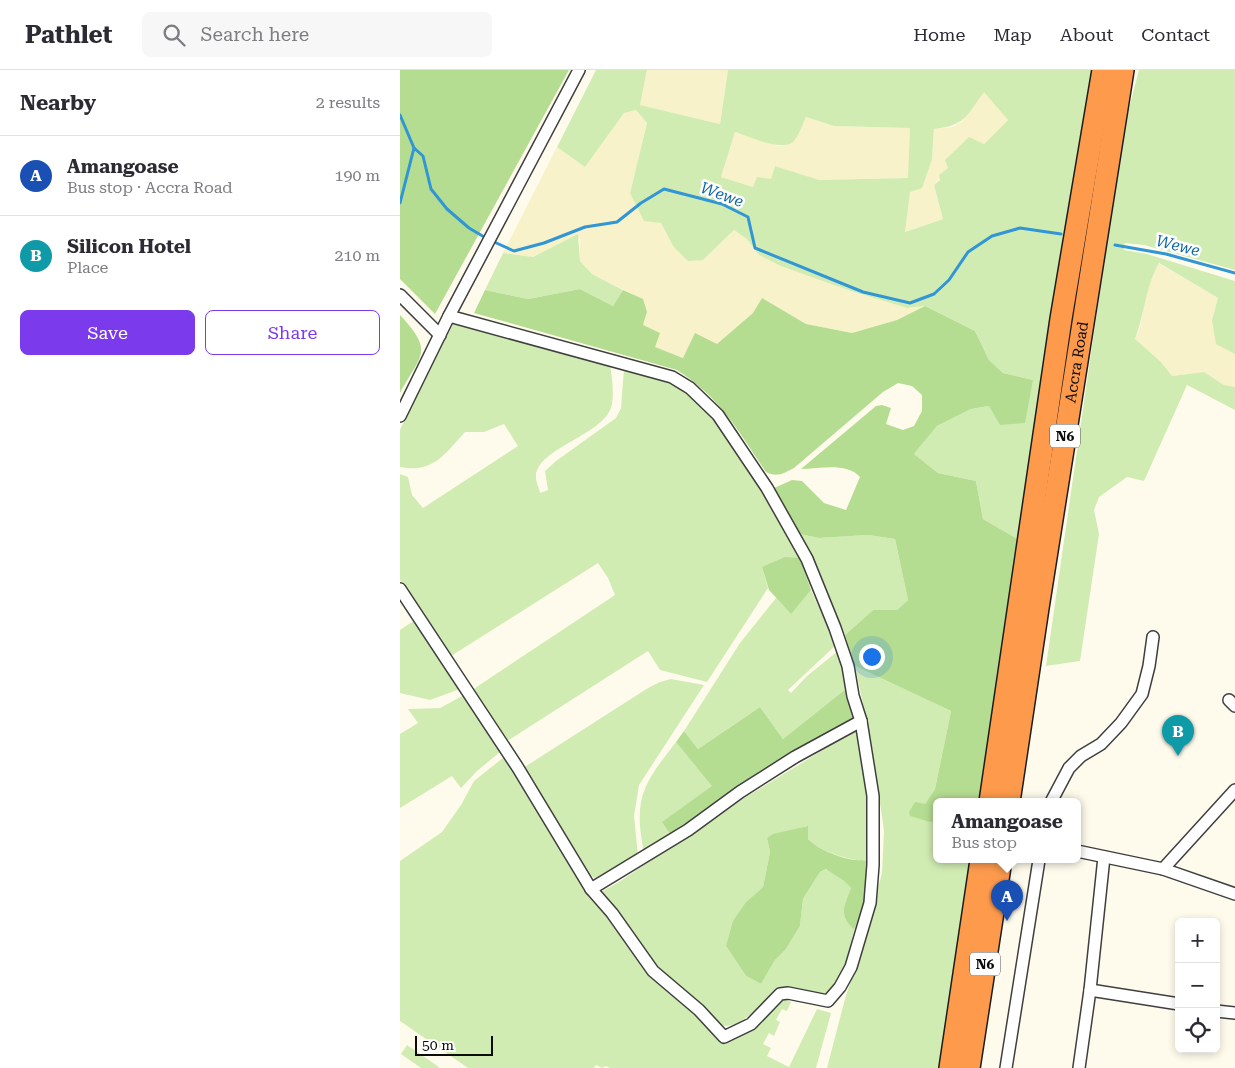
<!DOCTYPE html>
<meta charset="utf-8">
<style>
body{margin:0;font-family:"Roboto Serif",serif;background:#f7f7f7;color:#2b2b33}
.controls{position:absolute;right:15px;bottom:15px;display:grid;overflow:hidden;border-radius:8px;box-shadow:0 2px 8px #0003}
.controls button{width:45px;height:45px;display:grid;place-items:center;padding:0;border:0;border-bottom:1px solid #e1e1e2;background:#fff;color:#2b2b33;font:25px sans-serif}
.scale{position:absolute;left:15px;bottom:12px;width:78px;box-sizing:border-box;padding-left:5px;border:2px solid #0c0c0c;border-top:0;font-size:14px;line-height:18px;white-space:nowrap;color:#0c0c0c;-webkit-text-stroke:4px #fff;paint-order:stroke}
.you{position:absolute;left:471px;top:586px;width:18px;height:18px;margin:-12px;border:4px solid #fff;border-radius:50%;background:#1a73e8;box-shadow:0 0 0 8px #1a73e833}
.badge{display:grid;place-items:center;width:32px;height:32px;border-radius:50%;background:#7c3aed;color:#fff;font-size:16px;font-weight:700}
.pin{position:absolute;translate:-50% -41px;filter:drop-shadow(0 1px 2px #0008)}
.pin::after{content:'';position:absolute;top:26px;width:18px;height:15px;background:inherit;clip-path:polygon(0 0,100% 0,50% 100%)}
.popup{position:absolute;left:533px;top:728px;width:148px;height:65px;box-sizing:border-box;display:grid;place-content:center;border-radius:8px;background:#fff;filter:drop-shadow(0 1px 4px #0005);font-size:16px;white-space:nowrap;color:#7c7c81}
.popup b{font-size:19px;color:#2b2b33}
.popup::after{content:'';position:absolute;left:50%;top:100%;margin-left:-10px;border:10px solid transparent;border-top-color:#fff}
.list{margin:0;padding:0;list-style:none}
h2{display:flex;justify-content:space-between;align-items:center;height:65px;margin:0;padding:0 20px;font-size:21px}
h2 small{font-size:16px;font-weight:400;color:#7c7c81}
.list li{display:grid;grid-template-columns:32px 1fr auto;gap:15px;align-items:center;box-sizing:border-box;height:80px;padding:0 20px;border-top:1px solid #e1e1e2}
.list b{display:block;font-size:19px;white-space:nowrap}
.list p{margin:0;font-size:16px;white-space:nowrap;color:#7c7c81}
.list em{font-size:16px;font-style:normal;color:#7c7c81}
.actions{display:flex;gap:10px;padding:15px 20px}
.actions a{flex:1;padding:11px 0;border:1px solid #7c3aed;border-radius:8px;text-align:center;font-size:18px;color:#7c3aed}
.actions .main{background:#7c3aed;color:#fff}
.icon{flex:none;width:28px;height:28px;fill:none;stroke:currentColor;stroke-width:2;stroke-linecap:round;stroke-linejoin:round}
.map{position:relative;flex:none;width:835px;height:998px;overflow:hidden}
header{display:flex;align-items:center;gap:30px;box-sizing:border-box;height:70px;padding:0 25px;background:#fff;border-bottom:1px solid #e1e1e2}
header strong{font-size:24px}
nav{display:flex;gap:28px;margin-inline-start:auto;font-size:18px}
.search{width:350px;height:45px;background:#f7f7f7;display:flex;align-items:center;gap:12px;box-sizing:border-box;padding:0 18px;border-radius:8px;color:#7c7c81;font-size:19px}
main{display:flex}
aside{flex:1;background:#fff}
.map>svg:first-child{display:block}
.farmland{fill:#f7f2ca}
.green{fill:#d1ecb3;fill-rule:evenodd}
.forest{fill:#b5dd92}
.lines{fill:none;stroke-linecap:round;stroke-linejoin:round}
.stream{stroke:#3096d5;stroke-width:3}
.street-casing{stroke:#3f3f3f;stroke-width:14}
.highway-casing{stroke:#1d1d1d;stroke-width:24}
.street{stroke:#fff;stroke-width:11}
.highway{stroke:#fd9a4c;stroke-width:21}
.labels{text-anchor:middle;stroke-width:5;stroke-linejoin:round;paint-order:stroke}
.shield{fill:#fff;stroke:#555;stroke-width:1}
.shield-label{font-size:14px;font-weight:bold;fill:#0c0c0c}
.street-label{font-size:15px;fill:#0c0c0c;stroke:#fff}
.water-label{font-size:16px;font-style:italic;fill:#0e66a5;stroke:#fff}
</style>
<header>
<strong>Pathlet</strong>
<div class="search"><svg class="icon" aria-label="search" viewBox="0 0 24 24"><circle cx="10" cy="10" r="6"/><path d="M15 15l6 6"/></svg>Search here</div>
<nav><a>Home</a><a>Map</a><a>About</a><a>Contact</a></nav>
</header>
<main>
<aside>
<h2>Nearby<small>2 results</small></h2>
<ul class="list">
<li><span class="badge" style="background:#1a4fb4">A</span><div><b>Amangoase</b><p>Bus stop · Accra Road</p></div><em>190 m</em></li>
<li><span class="badge" style="background:#0f9aa8">B</span><div><b>Silicon Hotel</b><p>Place</p></div><em>210 m</em></li>
</ul>
<div class="actions"><a class="main">Save</a><a>Share</a></div>
</aside>
<div class="map">
<svg width="835" height="998" viewBox="0 0 835 998">
<rect width="100%" height="100%" fill="#fffbec"/>
<g class="farmland">
<path d="M247 0H328L320 54 240 35Z"/>
<path d="M584 21 608 50 584 74 549 98 534 115 543 149 504 162 510 122 532 89 534 59 553 57 562 51Z"/>
<path d="M236 40 247 53 230 123 261 153 273 176 303 190 334 160 347 169 359 185 451 221 507 238 525 236 497 250 452 263 406 254 362 228 353 243 317 274 284 288 254 277 243 256 247 242 242 229 192 204 180 191V168L132 187 103 183 157 77 185 97 224 43Z"/>
<path d="M406 47 434 56 510 58 509 108 418 110 375 96 371 109 353 117 321 107 335 62 378 76 388 75 394 70Z"/>
<path d="M758 193 818 228 812 250 835 284V317L824 315 804 302 772 306 761 292 735 269 740 257 749 211Z"/>
</g>
<g class="green">
<path d="M196 0H247L240 35 320 54 328 0H694L623 472 583 449 576 411 538 403 514 384 537 356 571 339 589 336 633 310 603 303 589 290 575 261 525 236 507 238 451 221 381 196 359 185 347 169 334 160 303 190 288 191 273 176 261 153 244 151 230 123 247 53 236 40 224 43 185 97 157 77ZM584 22 608 50 584 74 569 67 545 90 548 98 539 105 540 110 534 115 543 149 505 162 510 122 522 118 532 89 534 59C565 56 567 45 584 22ZM406 47 434 56 510 58 508 108 419 110 375 96 371 109 357 107 353 117 321 107 335 62C348 66 382 82 393 72 399 66 402 55 406 47Z"/>
<path d="M739 0H835V200L744 175 725 173 724 180 747 184 835 211V284L816 274 812 250 818 228 759 193C745 217 745 244 735 269L761 292 772 306 804 302 824 315 835 317V340L787 315 744 411 727 407 699 427 694 440 699 464 680 591 646 596 723 61Z"/>
<path d="M178 164 180 191 192 204 223 220 213 236 180 219 128 229 85 220 103 183 133 187Z"/>
<path d="M53 254 210 295C212 306 214 323 212 334 207 365 134 378 136 408 136 412 139 418 140 423L148 420 145 401 156 391 216 348 221 338 224 298 275 312 285 318 308 342 364 421 400 488 362 497 368 518 307 612 260 600 248 581 104 673 72 620 215 525 208 508 198 493 51 586 0 510V404L8 407 12 425 23 438 118 376 104 354 84 362H65C46 383 33 404 0 397V360L14 327Z"/>
<path d="M399 464 419 468 468 465 495 469 508 530 497 540H473L445 565 423 511Z"/>
<path d="M411 520 436 575 388 620 391 623 407 606 438 581 447 618 383 669 360 637 298 679 284 661 340 573 376 528 391 543Z"/>
<path d="M15 550 60 619 30 630 0 623V560Z"/>
<path d="M455 596 551 641 535 719 525 734 529 752 537 751V790H570L541 998H427L446 925 461 883 482 803 484 761 472 677Z"/>
<path d="M271 609 304 615 239 715 234 746 238 786 199 809 194 808 187 802 123 698 248 618 260 612Z"/>
<path d="M64 625 100 682 77 701 61 718 52 706 0 738V664L18 653 8 639 40 638Z"/>
<path d="M459 658 470 720 469 792C449 790 423 783 408 769L407 756 367 768 370 782 363 817 346 832 326 876 346 906 361 914 375 890 386 879 400 856 403 829 420 802 427 799 444 811 451 818C444 836 438 845 454 860L442 908 427 926C414 924 401 917 388 919 362 923 345 965 316 954L251 895 201 822 219 812 318 744Z"/>
<path d="M276 672 313 716 263 752 271 765 244 783C233 727 243 715 276 672Z"/>
<path d="M104 687 171 796 241 892 324 971 382 928 391 932 387 941 382 939 376 950 380 952 374 966 369 963 363 974 371 978 367 986 389 997 417 939 431 943 416 998H210L206 996 202 998 196 995 194 998H68L0 951V791L42 762 61 735 74 711Z"/>
<path d="M7 975 39 997 38 998H21L1 984Z"/>
</g>
<g class="forest">
<path d="M0 0H169L35 244 0 209Z"/>
<path d="M180 219 213 236 223 220 243 229 247 242 243 255 260 263 255 277 283 288 295 263 317 274 353 243 362 228 406 254 452 263 497 250 525 236 575 261 589 290 603 303 633 310 625 353 600 355 589 336 571 339 537 356 514 384 538 403 576 411 583 449 623 472 580 732H537V751L530 752 510 746 509 742 515 732 525 734 535 719 551 641 455 596 445 565 473 540H497L508 530 495 469 468 465 419 468 399 464 374 418 392 410 402 411 424 433 446 440 460 407C446 392 420 399 401 399L476 336 482 335 491 338 486 354 503 360 514 356 522 341V325L512 316 498 313 483 322 394 398C384 403 377 408 366 402 338 361 321 328 277 300L74 243 85 220 128 229Z"/>
<path d="M0 245C34 282 22 283 0 323Z"/>
<path d="M385 487 400 488 411 520 391 544 369 520 362 497Z"/>
<path d="M447 618 455 650 271 765 262 752 312 716 276 672 284 661 298 679 360 637 383 669Z"/>
<path d="M408 756V769C418 779 436 786 449 789 456 791 461 789 469 792L464 835 454 860C438 845 444 836 451 818L444 811 426 799 420 802 403 829 400 856 386 879 375 890 361 914 346 906 326 876 333 851 346 832 363 817 370 782 367 768 373 764Z"/>
</g>
<g class="lines">
<g class="stream">
<path d="M0 45 14 78 23 86 31 119 47 139 69 158 86 168"/>
<path d="M0 133 14 78"/>
<path d="M92 171 114 181 144 173 185 157 217 152 241 133 264 119 322 134 348 147 355 178 463 222 510 233 534 224 549 210 568 182 592 166 620 158 661 164"/>
<path d="M715 175 766 184 835 203"/>
</g>
<g class="street-casing">
<g id="street">
<path d="M0 225 40 265"/>
<path d="M0 346 49 246 179 0"/>
<path d="M0 519 118 698 191 819 212 843 253 901 299 940 324 967 351 954 380 924 388 923 428 931 440 917 451 897 470 833 473 795V726L461 651 453 626 448 596 435 558 407 489 367 418 318 345 290 318 272 307 49 246"/>
<path d="M829 630 835 636"/>
<path d="M651 732 669 698 681 686 701 674 721 653 742 624 749 596 753 567"/>
<path d="M677 781 763 799 835 824"/>
<path d="M763 799 835 720"/>
<path d="M191 819 288 760 340 722 395 687 461 651"/>
<path d="M690 920 779 934"/>
<path d="M816 941 835 943"/>
<path d="M606 998 639 790"/>
<path d="M679 998 690 920 704 787"/>
</g>
</g>
<g class="highway-casing">
<g id="highway">
<path d="M590 732 661 249 703 0"/>
<path id="s1" d="M609 732 638 538 723 0"/>
<path d="M550 998 581 790"/>
<path d="M569 998 601 790"/>
</g>
</g>
<use href="#street" class="street"/>
<use href="#highway" class="highway"/>
</g>
<g class="labels">
<g class="shield">
<rect x="650" y="354.5" width="30" height="23" rx="4"/>
<rect x="570" y="882.5" width="30" height="23" rx="4"/>
</g>
<g class="shield-label">
<text x="665" y="371">N6</text>
<text x="585" y="899">N6</text>
</g>
<g class="street-label">
<text dy="5" stroke="none"><textPath href="#s1" startOffset="445">Accra Road</textPath></text>
</g>
<g class="water-label">
<text transform="translate(322 124) rotate(20)" y="6">Wewe</text>
<text transform="translate(778 175) rotate(14)" y="6">Wewe</text>
</g>
</g>
</svg>
<div class="controls">
<button>+</button>
<button>−</button>
<button><svg class="icon" aria-label="locate" viewBox="0 0 24 24"><circle cx="12" cy="12" r="6"/><path d="M12 2v4M12 18v4M2 12h4M18 12h4"/></svg></button>
</div>
<div class="scale">50 m</div>
<div class="you"></div>
<div class="pin badge" style="left:607px;top:851px;background:#1a4fb4">A</div>
<div class="popup"><b>Amangoase</b>Bus stop</div>
<div class="pin badge" style="left:778px;top:686px;background:#0f9aa8">B</div>
</div>
</main>
